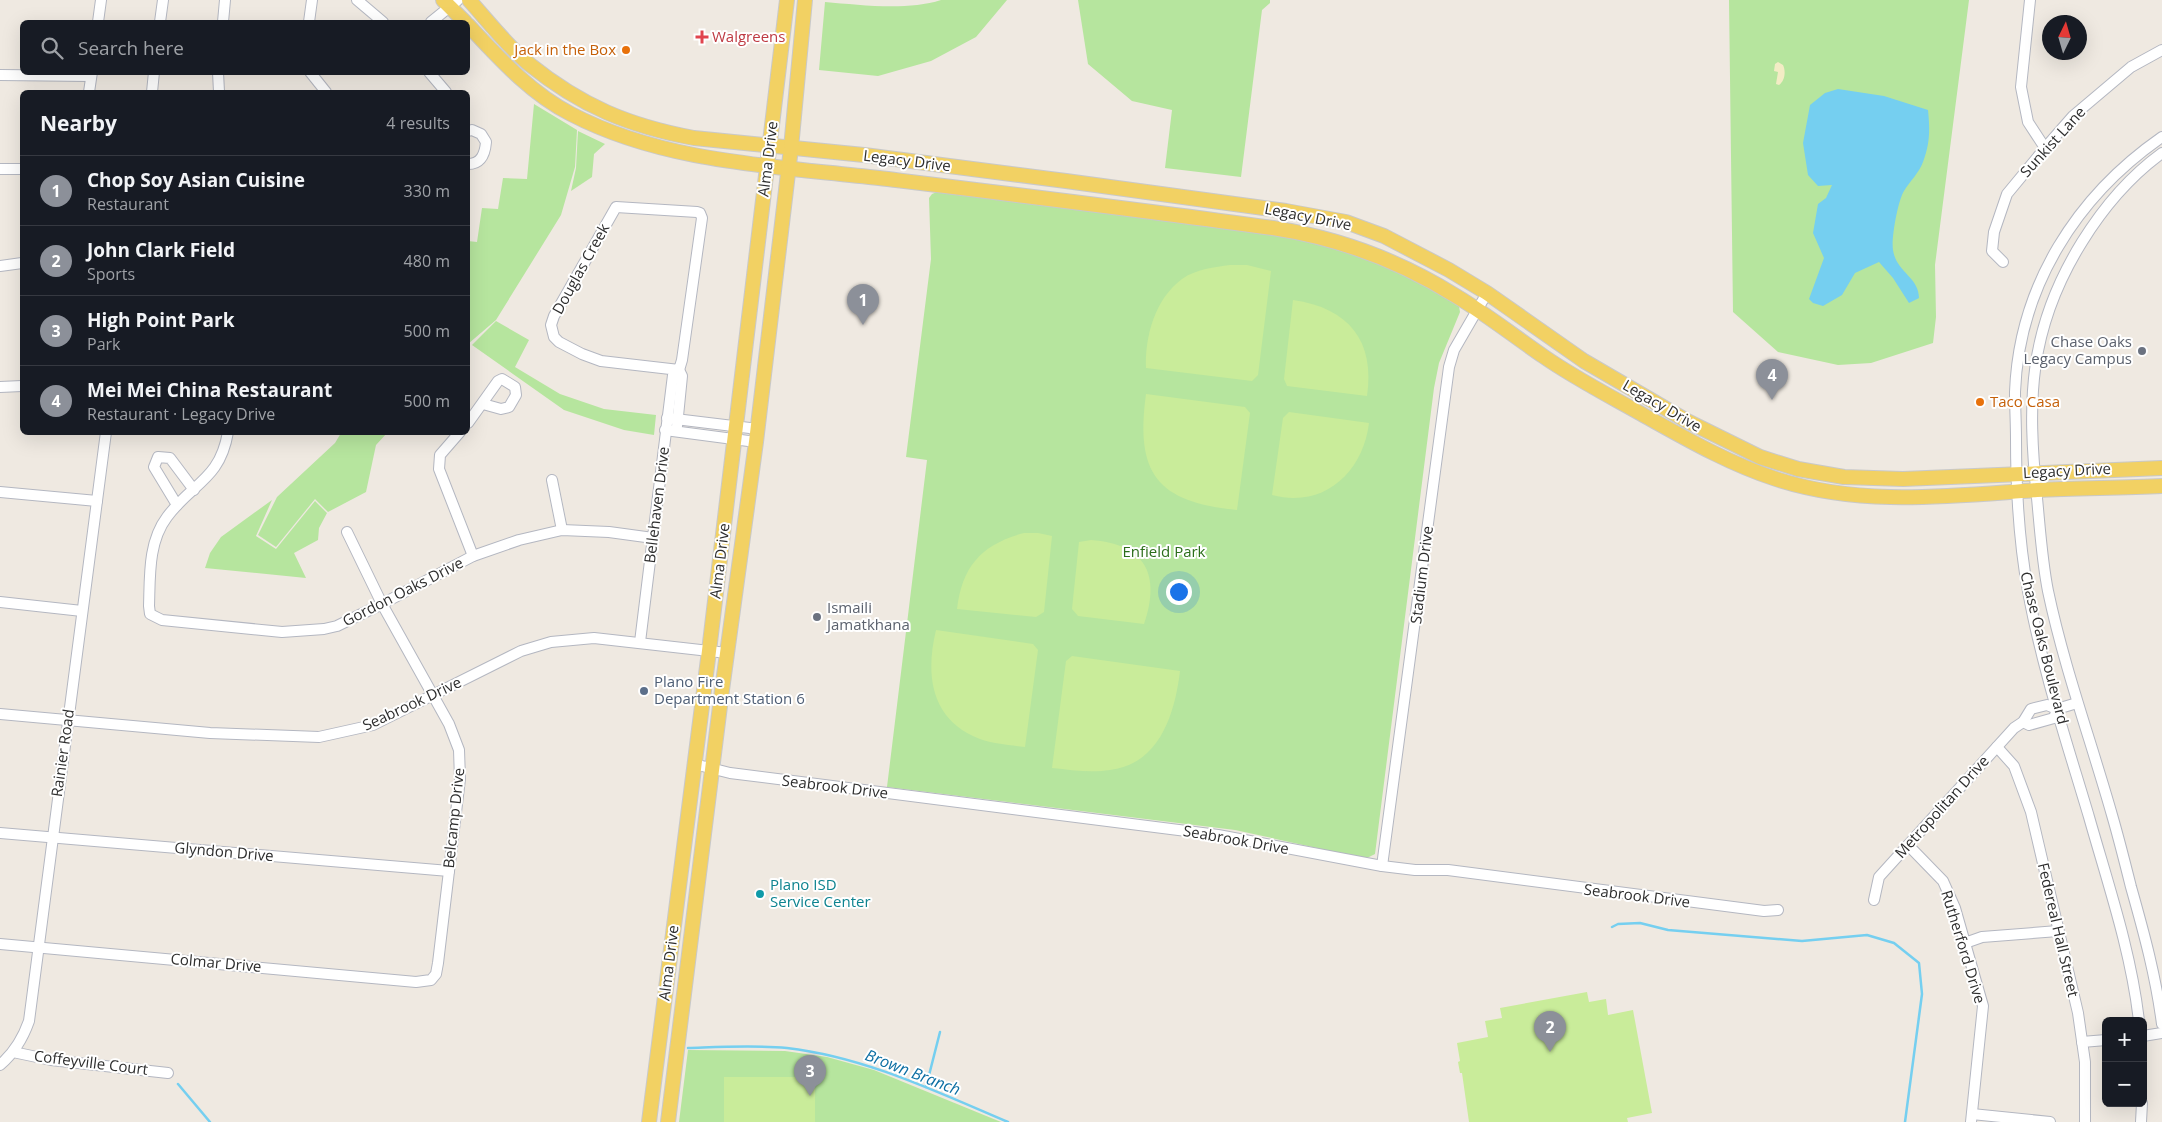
<!DOCTYPE html>
<meta charset="utf-8">
<style>
body{margin:0;font-family:"Open Sans",sans-serif;background:#242831;color:#f1f3f6}
.controls{position:absolute;right:15px;bottom:15px;display:grid;overflow:hidden;border-radius:8px;box-shadow:0 5px 20px #0002}
.controls button{width:45px;height:45px;display:grid;place-items:center;padding:0;border:0;border-bottom:1px solid #363941;background:#171b24;color:#f1f3f6;font:25px sans-serif}
.compass{position:absolute;left:2042px;top:15px;width:45px;height:45px;border-radius:50%;background:#171b24;box-shadow:0 5px 20px #0002;rotate:5deg}
.you{position:absolute;left:1178px;top:591px;width:18px;height:18px;margin:-12px;border:4px solid #fff;border-radius:50%;background:#1a73e8;box-shadow:0 0 0 8px #1a73e833}
.badge{display:grid;place-items:center;width:32px;height:32px;border-radius:50%;background:#8c9099;color:#fff;font-size:16px;font-weight:700}
.pin{position:absolute;translate:-50% -41px;filter:drop-shadow(0 1px 2px #0008)}
.pin::after{content:'';position:absolute;top:26px;width:18px;height:15px;background:inherit;clip-path:polygon(0 0,100% 0,50% 100%)}
.list{margin:0;padding:0;list-style:none}
h2{display:flex;justify-content:space-between;align-items:center;height:65px;margin:0;padding:0 20px;font-size:21px}
h2 small{font-size:16px;font-weight:400;color:#9ea1a6}
.list li{display:grid;grid-template-columns:32px 1fr auto;gap:15px;align-items:center;box-sizing:border-box;height:70px;padding:0 20px;border-top:1px solid #363941}
.list b{display:block;font-size:19px;white-space:nowrap}
.list p{margin:0;font-size:16px;white-space:nowrap;color:#9ea1a6}
.list em{font-size:16px;font-style:normal;color:#9ea1a6}
.icon{flex:none;width:28px;height:28px;fill:none;stroke:currentColor;stroke-width:2;stroke-linecap:round;stroke-linejoin:round}
.map{position:relative;flex:none;width:2162px;height:1122px;overflow:hidden}
.search{position:absolute;background:#171b24;box-shadow:0 5px 20px #0002;left:20px;top:20px;width:450px;height:55px;display:flex;align-items:center;gap:12px;box-sizing:border-box;padding:0 18px;border-radius:8px;color:#9ea1a6;font-size:19px}
.panel{position:absolute;background:#171b24;box-shadow:0 5px 20px #0002;left:20px;top:90px;width:450px;height:345px;border-radius:8px}
.map>svg:first-child{display:block}
.green{fill:#b6e59e}
.sand{fill:#f3ecc5}
.pitch{fill:#c9ec9a}
.water{fill:#75cff0}
.lines{fill:none;stroke-linecap:round;stroke-linejoin:round}
.stream{stroke:#75cff0;stroke-width:2.5}
.minor-casing{stroke:#b4b7c1;stroke-width:12}
.major-casing{stroke:#c9c9c9;stroke-width:16}
.minor{stroke:#fff;stroke-width:10}
.major{stroke:#f2d163;stroke-width:14}
.health-dot{fill:#e0444e;stroke:#fff;stroke-width:2}
.food-dot{fill:#e8710a;stroke:#fff;stroke-width:2}
.worship-dot{fill:#6b7280;stroke:#fff;stroke-width:2}
.service-dot{fill:#5c6f8a;stroke:#fff;stroke-width:2}
.culture-dot{fill:#0f9aa8;stroke:#fff;stroke-width:2}
.labels{text-anchor:middle;stroke-width:4;stroke-linejoin:round;paint-order:stroke}
.health-label{font-size:15px;fill:#be3a42;stroke:#fff;text-anchor:start}
.food-label{font-size:15px;fill:#c56008;stroke:#fff;text-anchor:end}
.street-label{font-size:15px;fill:#2e2e2e;stroke:#fff}
.worship-label{font-size:15px;fill:#5b616d;stroke:#fff;text-anchor:end}
.park-label{font-size:15px;fill:#2c6e1b;stroke:#fff}
.service-label{font-size:15px;fill:#4e5e75;stroke:#fff;text-anchor:start}
.culture-label{font-size:15px;fill:#0d838f;stroke:#fff;text-anchor:start}
.water-label{font-size:16px;font-style:italic;fill:#0d6fa3;stroke:#fff}
</style>
<div class="map">
<svg width="2162" height="1122" viewBox="0 0 2162 1122">
<rect width="100%" height="100%" fill="#efe9e1"/>
<g class="green">
<path d="M941 0H1007L976 37 931 61 878 76 819 70 825 2C861 5 907 11 941 0Z"/>
<path d="M1078 0H1270V3L1262 10 1241 177 1165 168 1172 110 1132 101 1088 64Z"/>
<path d="M1729 0H1969L1935 265 1936 317 1933 343 1871 363 1838 365 1778 352 1733 312Z"/>
<path d="M534 104 577 130 575 167 561 215 496 320 468 344V241L477 242 482 208 498 209 503 178 527 179Z"/>
<path d="M578 131 605 144 594 154 592 177 571 191 576 168Z"/>
<path d="M937 192 1281 233 1362 256 1419 282 1459 306 1460 312 1439 363 1434 388 1375 854 1369 857H1358L1235 830 887 787 927 460 906 457 931 259 929 198 932 194Z"/>
<path d="M496 321 529 340 515 367 560 394 604 409 656 415 654 435 624 430 564 410 472 345Z"/>
<path d="M341 433H387L376 445 366 492 328 512 315 499 276 547 258 535 277 497 335 443Z"/>
<path d="M272 500 256 536 276 549 315 501 327 513 319 528 318 540 294 553 306 578 205 568 210 553 221 537Z"/>
<path d="M688 1050 785 1051 827 1057 874 1070 1001 1122H679Z"/>
</g>
<path class="sand" d="M1778 62 1783 65C1786 71 1785 81 1779 85L1776 84 1778 72 1774 71 1775 64Z"/>
<g class="pitch">
<path d="M1230 265H1247L1271 271 1258 375 1252 381 1146 368C1145 336 1155 299 1182 279 1196 269 1215 267 1230 265Z"/>
<path d="M1293 300C1349 308 1375 341 1367 396L1287 386 1284 379Z"/>
<path d="M1146 394 1245 407 1250 413 1237 510C1157 502 1135 474 1146 394Z"/>
<path d="M1289 412 1369 423C1363 472 1324 509 1272 495L1283 418Z"/>
<path d="M1024 533H1038L1052 536 1044 612 1036 617 957 609C962 566 982 544 1024 533Z"/>
<path d="M1091 540C1145 544 1161 574 1144 624L1078 616 1072 609 1079 542Z"/>
<path d="M936 630 1033 644 1038 650 1025 747C1010 745 994 744 980 739 931 720 925 676 936 630Z"/>
<path d="M1072 656 1180 671C1175 713 1160 764 1110 770 1091 773 1071 770 1052 768L1066 661Z"/>
<path d="M1587 992 1589 1002 1606 999 1608 1015 1633 1010 1652 1113 1627 1118 1628 1122H1469L1462 1073H1460L1458 1062 1460 1061 1457 1043 1488 1037 1485 1021 1502 1018 1500 1008Z"/>
<rect x="724" y="1077" width="91" height="45"/>
</g>
<path class="water" d="M1838 89 1884 96 1928 110C1930 130 1930 143 1923 162 1919 173 1910 181 1904 191 1898 200 1891 239 1893 250 1896 272 1919 277 1919 298L1909 303 1893 278 1879 262 1855 273 1842 295 1823 306 1813 303 1809 299 1824 258 1813 233 1818 204 1826 198 1832 185 1818 186 1808 175 1803 143 1810 105 1825 93Z"/>
<g class="lines">
<g class="stream">
<path d="M1612 927 1618 924 1640 923 1668 930 1802 941 1867 935 1894 943 1919 963 1922 994 1905 1122"/>
<path d="M688 1048C720 1047 755 1045 787 1048 865 1057 937 1092 1008 1122"/>
<path d="M178 1084 210 1122"/>
<path d="M926 1087 940 1032"/>
</g>
<g class="minor-casing">
<g id="minor">
<path d="M357 0 383 22"/>
<path d="M2030 0 2021 87 2028 122 2045 148"/>
<path d="M98 22 101 0"/>
<path d="M160 22 163 0"/>
<path d="M223 22 225 0"/>
<path d="M309 22 312 0"/>
<path d="M431 22 458 0"/>
<path d="M218 72 219 92"/>
<path d="M310 72 326 92"/>
<path d="M429 72 446 92"/>
<path d="M0 75 91 76"/>
<path d="M89 92 92 72"/>
<path d="M152 92 154 72"/>
<path d="M468 131 472 130 481 134 486 142C485 154 481 164 468 164"/>
<path d="M2162 153C2129 177 2103 208 2082 242 2028 329 2027 400 2037 498 2040 529 2042 561 2048 591 2064 667 2091 741 2112 815 2119 839 2125 863 2131 887 2144 933 2156 977 2162 1024"/>
<path d="M0 169H22"/>
<path d="M2003 262 1992 251 1994 232 2007 194 2045 148 2073 116 2131 67 2162 50"/>
<path d="M0 266 22 263"/>
<path d="M0 387 22 386"/>
<path d="M667 418 758 429"/>
<path d="M468 423 498 381 502 379 515 387 516 395 509 407 501 409 483 404"/>
<path d="M677 426 682 376 679 370"/>
<path d="M665 430 756 442"/>
<path d="M228 432C220 480 192 483 167 517 148 542 150 577 149 606L150 614 162 620 282 632 324 629 337 626 382 604 473 556 519 540 562 530 609 532 653 538"/>
<path d="M460 432 440 455 439 469 473 556"/>
<path d="M552 480 562 530"/>
<path d="M0 492 97 501"/>
<path d="M177 505 154 467 158 457 170 458 194 490"/>
<path d="M0 602 82 611"/>
<path d="M640 642 673 375 679 370 682 360 702 218 700 213 697 212 616 207 554 316 551 325 554 337 559 342 582 354 601 361 679 370"/>
<path d="M0 714 210 733 319 737 373 725 521 651 551 642 594 638 727 653"/>
<path d="M2023 722 2029 725 2054 718 2057 709"/>
<path d="M1997 747 2014 766 2031 812 2078 1013 2085 1062V1122"/>
<path d="M694 764 730 773 1218 835 1382 866 1415 870H1448L1764 911 1778 910"/>
<path d="M0 833 449 871"/>
<path d="M1908 845 1943 881 1955 908 1983 1006 1971 1122"/>
<path d="M1382 866 1449 367 1454 350 1487 293"/>
<path d="M1874 900 1879 877 2014 728 2023 722 2031 709 2047 705 2057 709 2077 703"/>
<path d="M1965 943 1982 937 2058 931"/>
<path d="M0 944 416 982 431 980 436 974 438 963 460 779 459 750 449 724 382 604 347 532"/>
<path d="M2139 1021C2131 951 2108 884 2089 817 2067 743 2042 668 2028 591 2019 542 2016 490 2016 439 2016 423 2015 407 2015 392 2019 286 2077 196 2162 137"/>
<path d="M2143 1036 2162 1033"/>
<path d="M2082 1042 2106 1040"/>
<path d="M13 1052 51 1060 168 1073"/>
<path d="M0 1065C14 1053 23 1038 29 1021L106 432"/>
<path d="M1972 1114 2050 1122"/>
<path d="M2141 1122 2142 1103"/>
</g>
</g>
<g class="major-casing">
<g id="major">
<path d="M443 0 465 22"/>
<path d="M469 0C488 21 507 46 529 64 581 106 629 126 694 138L864 155 1066 181 1286 211 1346 222 1384 236 1449 270 1487 293 1584 361 1687 421 1760 457 1798 469 1844 477 1903 479 2162 468"/>
<path d="M468 25C499 58 530 93 571 114 665 163 775 166 879 178 1010 194 1142 210 1273 228 1339 238 1400 261 1456 296 1486 314 1514 336 1543 356 1573 377 1606 394 1638 412 1683 437 1727 463 1776 479 1861 507 1949 496 2037 490 2079 488 2120 488 2162 486"/>
<path d="M649 1122 709 651 787 0"/>
<path d="M668 1122 722 690 756 442 791 148 805 0"/>
</g>
</g>
<use href="#minor" class="minor"/>
<use href="#major" class="major"/>
</g>
<path class="health-dot" d="M699.5 29.5h5v5h5v5h-5v5h-5v-5h-5v-5h5z"/>
<g class="food-dot">
<circle cx="626" cy="50" r="5"/>
<circle cx="1980" cy="402" r="5"/>
</g>
<g class="worship-dot">
<circle cx="2142" cy="351" r="5"/>
<circle cx="817" cy="617" r="5"/>
</g>
<circle class="service-dot" cx="644" cy="691" r="5"/>
<circle class="culture-dot" cx="760" cy="894" r="5"/>
<g class="labels">
<g class="health-label">
<text x="712" y="42">Walgreens</text>
</g>
<g class="food-label">
<text x="616" y="55">Jack in the Box</text>
<text x="1990" y="407" text-anchor="start">Taco Casa</text>
</g>
<g class="street-label">
<text transform="translate(2053 142) rotate(-48)" y="5">Sunkist Lane</text>
<text transform="translate(768 159) rotate(-83)" y="5">Alma Drive</text>
<text transform="translate(907 161) rotate(7)" y="5">Legacy Drive</text>
<text transform="translate(1308 217) rotate(11)" y="5">Legacy Drive</text>
<text transform="translate(581 269) rotate(-61)" y="5">Douglas Creek</text>
<text transform="translate(1662 406) rotate(30)" y="5">Legacy Drive</text>
<text transform="translate(2067 471) rotate(-3)" y="5">Legacy Drive</text>
<text transform="translate(657 505) rotate(-83)" y="5">Bellehaven Drive</text>
<text transform="translate(720 561) rotate(-83)" y="5">Alma Drive</text>
<text transform="translate(1422 575) rotate(-83)" y="5">Stadium Drive</text>
<text transform="translate(403 592) rotate(-27)" y="5">Gordon Oaks Drive</text>
<text transform="translate(2044 648) rotate(76)" y="5">Chase Oaks Boulevard</text>
<text transform="translate(412 704) rotate(-25)" y="5">Seabrook Drive</text>
<text transform="translate(63 753) rotate(-82)" y="5">Rainier Road</text>
<text transform="translate(835 787) rotate(7)" y="5">Seabrook Drive</text>
<text transform="translate(1942 807) rotate(-48)" y="5">Metropolitan Drive</text>
<text transform="translate(454 818) rotate(-84)" y="5">Belcamp Drive</text>
<text transform="translate(1236 840) rotate(10)" y="5">Seabrook Drive</text>
<text transform="translate(224 852) rotate(5)" y="5">Glyndon Drive</text>
<text transform="translate(1637 896) rotate(7)" y="5">Seabrook Drive</text>
<text transform="translate(2058 930) rotate(77)" y="5">Federeal Hall Street</text>
<text transform="translate(1963 947) rotate(73)" y="5">Rutherford Drive</text>
<text transform="translate(216 963) rotate(5)" y="5">Colmar Drive</text>
<text transform="translate(669 963) rotate(-83)" y="5">Alma Drive</text>
<text transform="translate(91 1063) rotate(7)" y="5">Coffeyville Court</text>
</g>
<g class="worship-label">
<text x="2132" y="347">Chase Oaks<tspan x="2132" dy="17">Legacy Campus</tspan></text>
<text x="827" y="613" text-anchor="start">Ismaili<tspan x="827" dy="17">Jamatkhana</tspan></text>
</g>
<g class="park-label">
<text x="1164" y="557">Enfield Park</text>
</g>
<g class="service-label">
<text x="654" y="687">Plano Fire<tspan x="654" dy="17">Department Station 6</tspan></text>
</g>
<g class="culture-label">
<text x="770" y="890">Plano ISD<tspan x="770" dy="17">Service Center</tspan></text>
</g>
<g class="water-label">
<text transform="translate(913 1072) rotate(21)" y="6">Brown Branch</text>
</g>
</g>
</svg>
<div class="controls">
<button>+</button>
<button>−</button>
</div>
<svg class="compass" viewBox="-18 -18 36 36"><path d="M0-13l5 13h-10z" fill="#e53935"/><path d="M0 13l5-13h-10z" fill="#9ea1a6"/></svg>
<div class="you"></div>
<div class="pin badge" style="left:863px;top:325px">1</div>
<div class="pin badge" style="left:1550px;top:1052px">2</div>
<div class="pin badge" style="left:810px;top:1096px">3</div>
<div class="pin badge" style="left:1772px;top:400px">4</div>
<div class="search"><svg class="icon" aria-label="search" viewBox="0 0 24 24"><circle cx="10" cy="10" r="6"/><path d="M15 15l6 6"/></svg>Search here</div>
<section class="panel">
<h2>Nearby<small>4 results</small></h2>
<ul class="list">
<li><span class="badge">1</span><div><b>Chop Soy Asian Cuisine</b><p>Restaurant</p></div><em>330 m</em></li>
<li><span class="badge">2</span><div><b>John Clark Field</b><p>Sports</p></div><em>480 m</em></li>
<li><span class="badge">3</span><div><b>High Point Park</b><p>Park</p></div><em>500 m</em></li>
<li><span class="badge">4</span><div><b>Mei Mei China Restaurant</b><p>Restaurant · Legacy Drive</p></div><em>500 m</em></li>
</ul>
</section>
</div>
